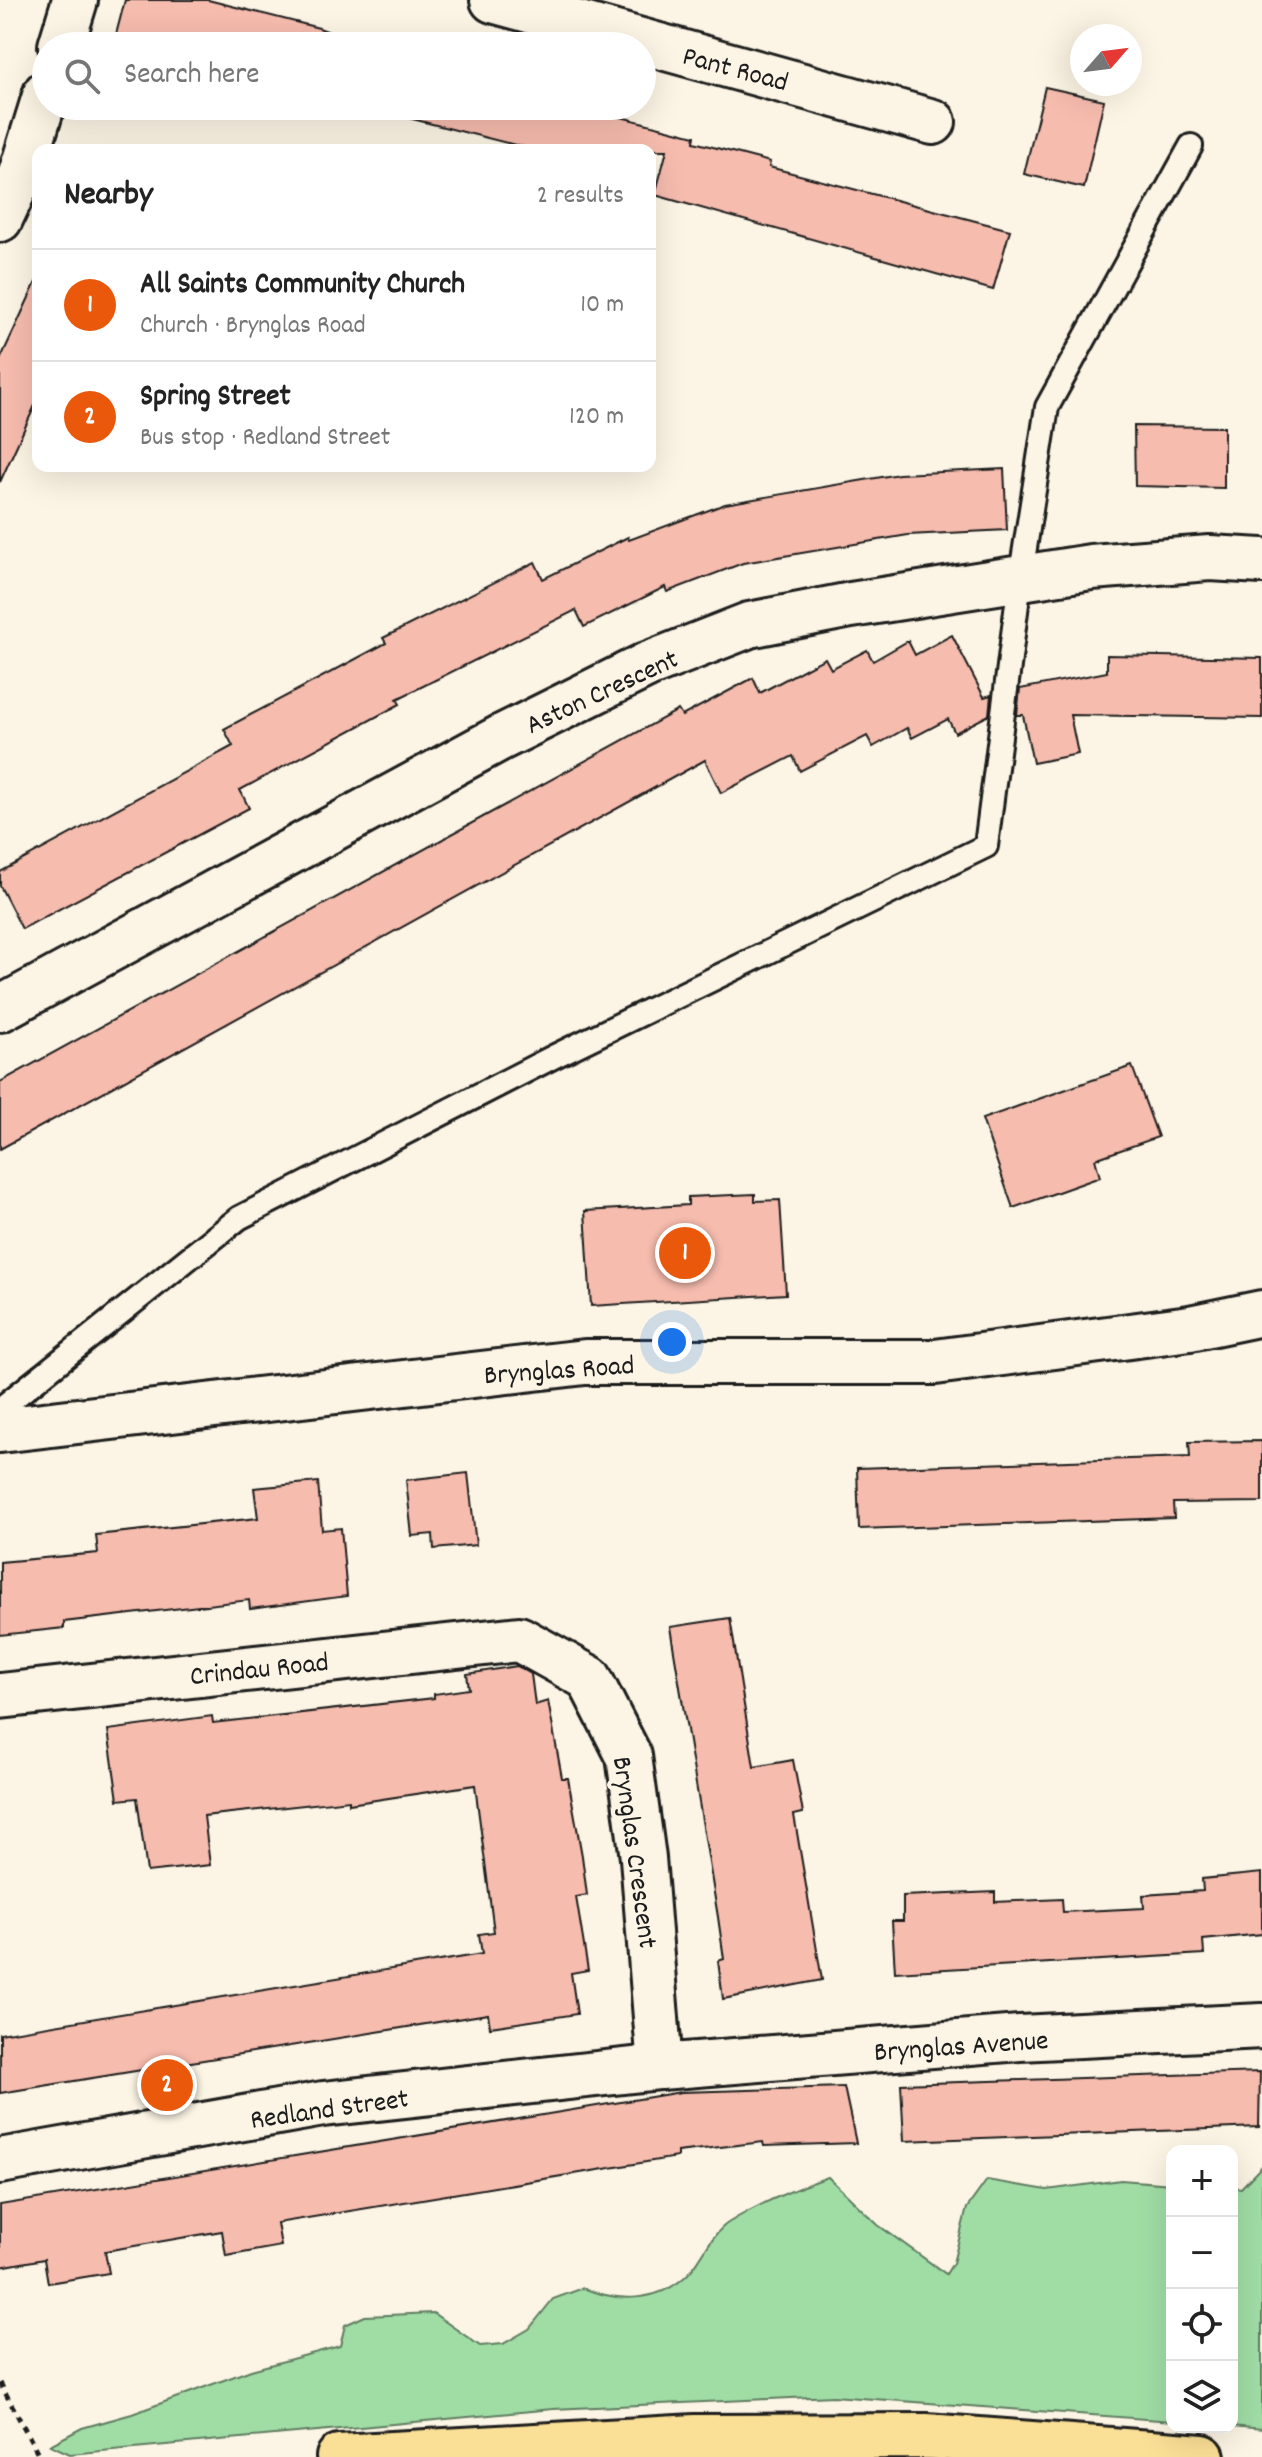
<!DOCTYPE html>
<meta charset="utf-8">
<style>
body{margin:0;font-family:Dekko,sans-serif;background:#f2f2f2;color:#222}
.controls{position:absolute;right:24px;bottom:24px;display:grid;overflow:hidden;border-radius:16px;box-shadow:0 8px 32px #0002}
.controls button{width:72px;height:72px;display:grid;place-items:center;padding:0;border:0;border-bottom:2px solid #e0e0e0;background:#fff;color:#222;font:40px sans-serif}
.compass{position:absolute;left:1070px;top:24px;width:72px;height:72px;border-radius:50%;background:#fff;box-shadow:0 8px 32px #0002;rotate:62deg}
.you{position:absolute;left:672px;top:1342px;width:28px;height:28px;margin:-20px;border:6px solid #fff;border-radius:50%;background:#1a73e8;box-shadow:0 0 0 12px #1a73e833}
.badge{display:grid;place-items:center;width:52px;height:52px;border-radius:50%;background:#ea580c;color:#fff;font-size:26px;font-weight:700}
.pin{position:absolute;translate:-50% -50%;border:4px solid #fff;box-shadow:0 2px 8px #0006}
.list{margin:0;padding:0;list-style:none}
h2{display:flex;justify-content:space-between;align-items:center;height:104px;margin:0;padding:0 32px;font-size:34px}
h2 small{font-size:26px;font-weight:400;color:#767676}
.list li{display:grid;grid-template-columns:52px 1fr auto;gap:24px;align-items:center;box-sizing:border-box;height:112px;padding:0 32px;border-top:2px solid #e0e0e0}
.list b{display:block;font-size:30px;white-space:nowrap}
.list p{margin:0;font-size:26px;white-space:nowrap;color:#767676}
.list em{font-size:26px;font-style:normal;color:#767676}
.icon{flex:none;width:44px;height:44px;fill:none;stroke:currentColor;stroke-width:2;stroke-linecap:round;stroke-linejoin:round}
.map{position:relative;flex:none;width:1262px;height:2457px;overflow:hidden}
.search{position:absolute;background:#fff;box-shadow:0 8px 32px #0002;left:32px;top:32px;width:624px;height:88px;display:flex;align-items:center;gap:20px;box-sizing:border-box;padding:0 28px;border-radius:44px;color:#767676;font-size:30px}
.panel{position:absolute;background:#fff;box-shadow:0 8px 32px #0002;left:32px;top:144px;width:624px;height:328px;border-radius:16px}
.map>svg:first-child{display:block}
.green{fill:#a0dda5;stroke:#5e7c60;stroke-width:2}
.building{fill:#f6bcae;stroke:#1c1c1c;stroke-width:2}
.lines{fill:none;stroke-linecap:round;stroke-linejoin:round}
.service-casing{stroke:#1c1c1c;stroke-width:28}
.minor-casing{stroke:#1c1c1c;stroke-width:50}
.primary-casing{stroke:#1c1c1c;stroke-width:50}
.path{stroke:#1c1c1c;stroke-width:5;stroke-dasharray:6 6;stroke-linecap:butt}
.service{stroke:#fcf5e5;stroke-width:22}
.minor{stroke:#fcf5e5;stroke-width:44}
.primary{stroke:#fadf96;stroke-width:44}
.labels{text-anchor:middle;stroke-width:8;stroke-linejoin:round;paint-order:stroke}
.street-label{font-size:28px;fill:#1c1c1c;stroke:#fcf5e5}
</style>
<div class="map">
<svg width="1262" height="2457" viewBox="0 0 1262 2457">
<rect width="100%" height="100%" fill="#fcf5e5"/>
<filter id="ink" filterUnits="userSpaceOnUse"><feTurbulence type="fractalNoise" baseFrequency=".0125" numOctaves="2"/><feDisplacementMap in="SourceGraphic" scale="16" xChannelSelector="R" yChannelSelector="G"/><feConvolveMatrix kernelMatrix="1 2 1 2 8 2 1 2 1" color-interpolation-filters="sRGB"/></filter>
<g filter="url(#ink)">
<g class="green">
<path d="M1262 2166V2429L1232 2426V2187L1241 2188Z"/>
<path d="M828 2177 878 2225 946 2274 953 2263 967 2208 987 2180 1047 2190 1121 2180 1172 2184V2421L833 2396 553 2409 70 2454 50 2445 82 2428 132 2414 251 2370 340 2346 345 2325 365 2316 433 2313 480 2346 503 2344 529 2329 553 2299 583 2288C617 2302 657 2303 686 2276 702 2261 709 2236 728 2223 758 2204 794 2189 828 2177Z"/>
</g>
<g class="building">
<path d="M125 0H208L319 28 332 33V36L370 46H113Z"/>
<path d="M1045 87 1104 100 1084 188 1024 174Z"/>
<path d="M361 106H578L695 136 694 142 770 162 769 167 1010 230 993 290 655 195 667 150H535Z"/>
<path d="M38 278V399L0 482V360Z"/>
<path d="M1134 426 1224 427V488L1135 486Z"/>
<path d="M1004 469 1007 530 908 535 743 563 667 592 665 587 584 627 576 610 397 699 400 704 240 790 249 808 22 929 0 886V872L233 746 224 729 386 643 383 638 535 562 543 579 628 537 629 540 725 504 899 474Z"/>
<path d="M952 635 984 697 991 695 989 715 955 733 948 719 912 738 907 728 873 747 867 736 800 771 793 756 721 793 705 760 0 1149V1082L678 710 682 716 753 678 760 693 825 658 831 669 867 650 873 661 908 641 915 655Z"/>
<path d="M1107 655 1262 658V718L1070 715 1078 754 1033 763 1023 715H1017L1020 689 1107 672Z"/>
<path d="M1132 1066 1158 1137 1095 1159 1100 1177 1013 1208 982 1119Z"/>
<path d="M755 1194V1201L780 1200 786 1294 591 1306 585 1211 688 1205V1197Z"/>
<path d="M1262 1441V1502L1173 1503 1174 1518 859 1529 857 1468 1190 1457 1189 1442Z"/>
<path d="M468 1473 476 1545 434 1549 433 1534 412 1536 406 1480Z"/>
<path d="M318 1482 322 1530 341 1528 347 1596 250 1609 249 1600 64 1622V1628L0 1635V1562L98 1553 96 1535 258 1518 254 1488Z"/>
<path d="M730 1618 754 1767 793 1760 803 1813 794 1815 822 1980 723 1999 718 1961 724 1959 718 1917 670 1627Z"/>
<path d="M517 1666 531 1674 535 1705 548 1701 562 1778H568L582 1856 587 1895 576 1897 588 1970 571 1973 577 2014 490 2027 488 2014 0 2093V2034L482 1954 479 1934 494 1932 475 1785 349 1804V1800L204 1816 210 1865 147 1872 137 1798 118 1800 108 1730 212 1716 213 1723 434 1698V1694L469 1689 467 1674Z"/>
<path d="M1262 1873V1934L1203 1940 1204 1954 895 1972 892 1921H903V1896L995 1892V1902L1062 1899 1063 1912 1144 1908 1143 1895 1203 1891 1202 1879Z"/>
<path d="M1260 2072 1259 2127 904 2141 901 2084Z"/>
<path d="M844 2087 856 2143 764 2146 763 2142 677 2152V2157L277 2223 281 2246 226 2256 222 2231 181 2238 105 2251 109 2273 48 2283 44 2259 0 2267V2205L681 2092Z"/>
</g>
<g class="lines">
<g class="service-casing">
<path id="service" d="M0 1409 239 1218 555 1056 986 846 1020 580 1047 407 1191 146"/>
</g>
<g class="minor-casing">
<g id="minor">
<path d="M493 0 933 122"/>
<path d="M61 46 75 0"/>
<path d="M0 219 21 174 46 93"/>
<path d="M0 1009 502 737 647 665 749 625 851 605 1091 567 1210 558 1262 561"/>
<path d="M0 1430 585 1362H935L1190 1328 1262 1313"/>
<path d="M0 1696 519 1639 589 1678 629 1756 643 1858 660 2067"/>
<path d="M0 2161 323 2104 660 2067 1020 2038 1262 2026"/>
</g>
</g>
<g class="primary-casing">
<path id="primary" d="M339 2457 695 2437 926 2436 1202 2457"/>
</g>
<path class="path" d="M0 2383 40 2457"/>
<use href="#service" class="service"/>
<use href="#minor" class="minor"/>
<use href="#primary" class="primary"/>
</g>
</g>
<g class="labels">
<g class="street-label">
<text transform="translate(736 67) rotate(15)" y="10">Pant Road</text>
<text transform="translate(601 690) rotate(-25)" y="10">Aston Crescent</text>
<text transform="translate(559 1368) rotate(-4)" y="10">Brynglas Road</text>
<text transform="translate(259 1667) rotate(-6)" y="10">Crindau Road</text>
<text transform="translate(637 1852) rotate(82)" y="10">Brynglas Crescent</text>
<text transform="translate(961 2044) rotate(-4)" y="10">Brynglas Avenue</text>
<text transform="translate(329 2107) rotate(-8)" y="10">Redland Street</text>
</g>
</g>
</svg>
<div class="controls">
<button>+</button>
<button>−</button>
<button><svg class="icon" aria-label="locate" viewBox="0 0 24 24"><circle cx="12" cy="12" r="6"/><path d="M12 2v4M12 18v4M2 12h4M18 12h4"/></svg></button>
<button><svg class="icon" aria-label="layers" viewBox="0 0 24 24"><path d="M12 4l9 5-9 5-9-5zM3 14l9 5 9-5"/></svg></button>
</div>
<svg class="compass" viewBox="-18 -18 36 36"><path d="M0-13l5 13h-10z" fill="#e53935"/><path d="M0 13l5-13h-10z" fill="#767676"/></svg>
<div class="you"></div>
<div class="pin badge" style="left:685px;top:1253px">1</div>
<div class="pin badge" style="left:167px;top:2085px">2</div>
<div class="search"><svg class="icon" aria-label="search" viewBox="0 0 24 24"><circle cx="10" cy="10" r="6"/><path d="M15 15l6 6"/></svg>Search here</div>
<section class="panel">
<h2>Nearby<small>2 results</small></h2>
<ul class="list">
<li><span class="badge">1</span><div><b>All Saints Community Church</b><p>Church · Brynglas Road</p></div><em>10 m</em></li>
<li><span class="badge">2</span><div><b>Spring Street</b><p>Bus stop · Redland Street</p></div><em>120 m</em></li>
</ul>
</section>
</div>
